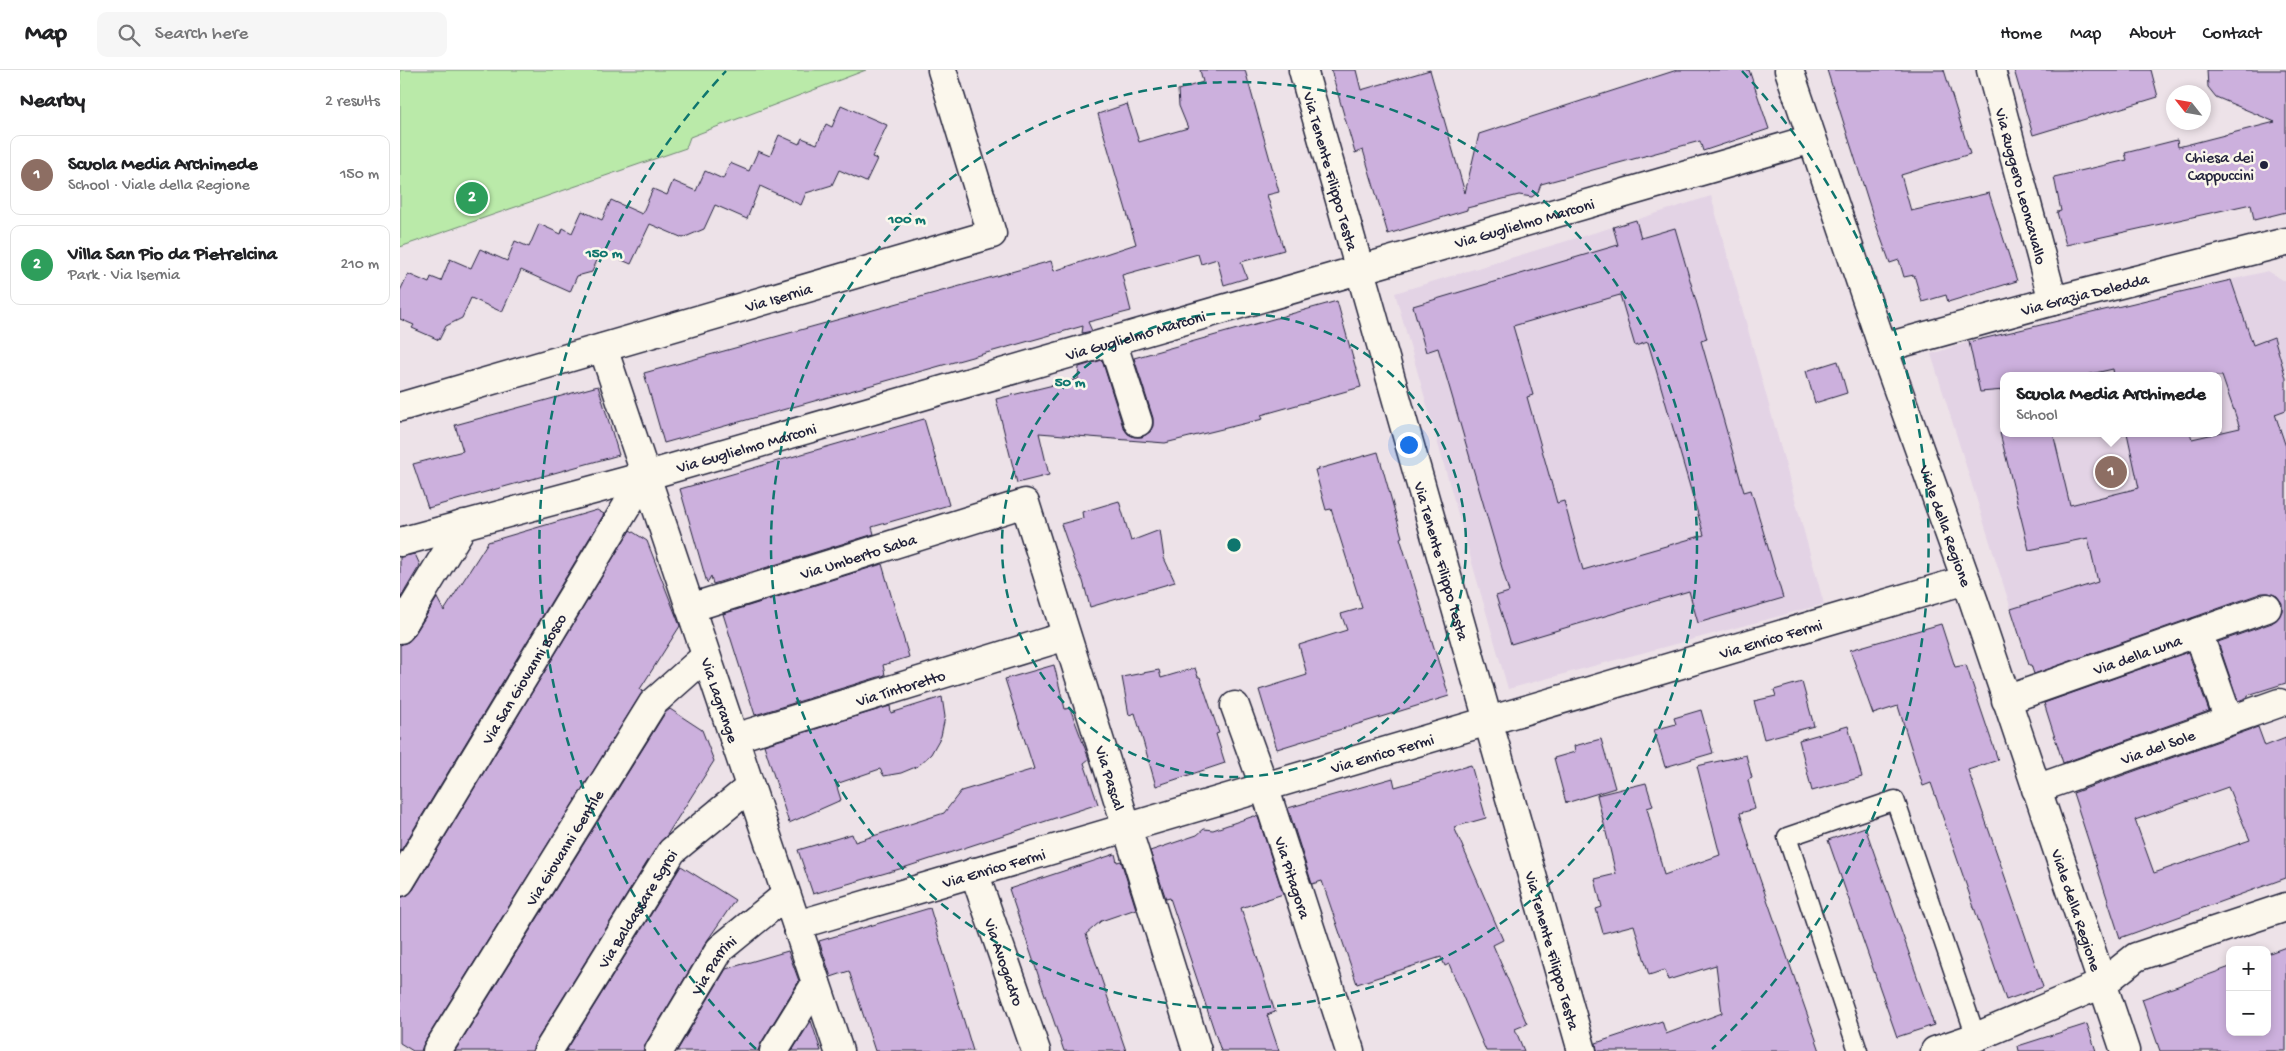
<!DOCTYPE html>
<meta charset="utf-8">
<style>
body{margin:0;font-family:"Gochi Hand",sans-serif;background:#f6f6f6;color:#202124}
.controls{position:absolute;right:15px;bottom:15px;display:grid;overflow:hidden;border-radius:10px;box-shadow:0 2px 8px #0003}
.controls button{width:45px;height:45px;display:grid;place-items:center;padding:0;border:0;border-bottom:1px solid #e0e0e0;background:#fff;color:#202124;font:25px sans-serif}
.compass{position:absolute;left:1766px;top:15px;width:45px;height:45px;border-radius:50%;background:#fff;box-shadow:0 2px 8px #0003;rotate:301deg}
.you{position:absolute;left:1008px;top:374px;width:18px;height:18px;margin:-12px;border:4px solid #fff;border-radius:50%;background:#1a73e8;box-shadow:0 0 0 8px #1a73e833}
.badge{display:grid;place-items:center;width:32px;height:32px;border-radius:50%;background:#22223b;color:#fff;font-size:16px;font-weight:700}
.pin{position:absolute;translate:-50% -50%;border:2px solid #fff;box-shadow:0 1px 5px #0006}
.popup{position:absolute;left:1600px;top:302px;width:222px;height:65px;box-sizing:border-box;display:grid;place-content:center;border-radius:10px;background:#fff;filter:drop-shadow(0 1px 4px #0005);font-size:16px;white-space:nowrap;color:#757577}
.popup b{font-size:19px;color:#202124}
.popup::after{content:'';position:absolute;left:50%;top:100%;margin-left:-10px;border:10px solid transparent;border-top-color:#fff}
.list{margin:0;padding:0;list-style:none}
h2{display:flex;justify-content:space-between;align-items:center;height:65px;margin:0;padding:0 20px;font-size:21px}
h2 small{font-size:16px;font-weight:400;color:#757577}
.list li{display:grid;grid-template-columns:32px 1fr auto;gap:15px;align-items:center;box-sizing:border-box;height:80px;margin:0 10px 10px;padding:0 10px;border:1px solid #e0e0e0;border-radius:10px}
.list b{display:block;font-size:19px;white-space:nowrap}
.list p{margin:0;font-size:16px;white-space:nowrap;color:#757577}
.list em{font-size:16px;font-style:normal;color:#757577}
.icon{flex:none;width:28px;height:28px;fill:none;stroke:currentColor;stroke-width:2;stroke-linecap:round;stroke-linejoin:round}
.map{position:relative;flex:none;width:1886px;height:981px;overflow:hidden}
header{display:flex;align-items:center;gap:30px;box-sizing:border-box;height:70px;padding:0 25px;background:#fff;border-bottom:1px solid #e0e0e0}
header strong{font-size:24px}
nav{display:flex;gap:28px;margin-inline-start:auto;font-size:18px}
.search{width:350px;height:45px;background:#f6f6f6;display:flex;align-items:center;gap:12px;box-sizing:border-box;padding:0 18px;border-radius:10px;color:#757577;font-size:19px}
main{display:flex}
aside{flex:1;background:#fff}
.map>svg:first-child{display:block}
.built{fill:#e3d3e5;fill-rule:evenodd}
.green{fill:#baeaa9;stroke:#6e8672}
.building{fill:#ccb0dd;stroke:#22223b;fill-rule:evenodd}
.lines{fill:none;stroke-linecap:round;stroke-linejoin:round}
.service-casing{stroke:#22223b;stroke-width:21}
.minor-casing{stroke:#22223b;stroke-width:31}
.tertiary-casing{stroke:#22223b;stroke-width:31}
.secondary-casing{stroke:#22223b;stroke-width:31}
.service{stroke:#fbf7ec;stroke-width:18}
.minor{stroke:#fbf7ec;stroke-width:28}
.tertiary{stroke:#fbf7ec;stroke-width:28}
.secondary{stroke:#fbf7ec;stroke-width:28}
.ring{fill:none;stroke:#0f766e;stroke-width:2.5;stroke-dasharray:9 6}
.poi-dot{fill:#22223b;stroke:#fbf7ec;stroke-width:2}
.labels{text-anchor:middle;stroke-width:5;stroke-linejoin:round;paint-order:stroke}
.poi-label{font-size:16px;fill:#22223b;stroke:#fbf7ec;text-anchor:end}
.street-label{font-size:16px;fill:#22223b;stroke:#fbf7ec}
.centre{fill:#0f766e;stroke:#fbf7ec;stroke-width:2.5}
.ring-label{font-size:15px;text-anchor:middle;font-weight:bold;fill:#0f766e;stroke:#fbf7ec;stroke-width:5;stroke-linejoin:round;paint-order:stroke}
</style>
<header>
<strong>Map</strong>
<div class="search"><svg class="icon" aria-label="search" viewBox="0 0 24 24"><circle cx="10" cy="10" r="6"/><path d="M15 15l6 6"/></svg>Search here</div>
<nav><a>Home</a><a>Map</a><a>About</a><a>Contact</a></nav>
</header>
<main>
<aside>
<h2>Nearby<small>2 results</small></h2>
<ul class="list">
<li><span class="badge" style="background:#8d6e63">1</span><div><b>Scuola Media Archimede</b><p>School · Viale della Regione</p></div><em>150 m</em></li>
<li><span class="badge" style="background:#2e9e5b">2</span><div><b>Villa San Pio da Pietrelcina</b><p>Park · Via Isernia</p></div><em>210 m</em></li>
</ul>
</aside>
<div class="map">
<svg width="1886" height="981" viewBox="0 0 1886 981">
<rect width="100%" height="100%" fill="#ede2e8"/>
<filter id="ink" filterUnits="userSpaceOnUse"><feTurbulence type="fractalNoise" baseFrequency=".02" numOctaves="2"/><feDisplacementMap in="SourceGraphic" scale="10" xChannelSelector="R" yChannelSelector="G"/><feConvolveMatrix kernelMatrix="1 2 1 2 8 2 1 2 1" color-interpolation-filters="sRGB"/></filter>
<g filter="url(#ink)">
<g class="built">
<path d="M1311 126 1424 534 1108 619 995 223 1213 157Z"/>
<path d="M1868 201 1883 210H1886V532L1844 466 1611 539 1531 284 1569 272ZM1604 306H1818V363H1604Z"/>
</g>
<path class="green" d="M0 0H466L290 67 286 78 0 177Z"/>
<g class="building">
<path d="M800 0H845L879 122 867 125 884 180 841 192 847 208 824 215 817 189 801 194 798 184 722 205 731 241 688 252 692 261 682 263 683 256 264 373 244 303 651 191 654 201 736 174 698 44 727 34 739 72 788 58 779 36 778 20 803 12Z"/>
<path d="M931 0H956L961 20 1030 0 1065 123 1079 64 1277 0H1349L1369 59 1303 81 1300 71 1141 114 1138 122 1132 127 1119 125 1067 138V140L988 164 963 80 955 83Z"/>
<path d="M1427 0H1544L1570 84 1501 105 1511 141 1589 123 1617 211 1548 232 1546 225 1522 232 1514 205 1504 207 1499 190 1490 193 1474 149Z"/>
<path d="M1614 0H1751L1758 27 1633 65Z"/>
<path d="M1807 0H1886V142L1854 150 1851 134 1666 175 1657 142 1661 141 1654 107 1727 90 1725 83 1777 70 1778 77 1875 52 1816 27 1808 17Z"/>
<path d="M441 35 487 55 472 87 477 89 466 112 439 100 432 115 406 123 401 135 360 116 347 149 315 135 304 159 283 168 250 154 231 194 201 181 192 202 177 206 170 222 121 200 102 242 71 228 62 248 46 256 39 270 12 258 14 255 0 249V221L8 204 29 213 31 207 41 211 50 189 71 198 80 179 107 191 115 171 129 177 139 154 161 164 163 158 172 163 182 141 202 150 211 130 242 144 253 119 267 125 273 111 296 121 305 101 323 109 330 93 349 101 358 81 370 86 379 65 399 74 402 68 417 74 426 54 432 57Z"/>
<path d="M1236 150 1241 168 1275 158 1307 269 1301 271 1344 422 1351 420 1383 528 1298 553 1289 521 1111 574 1096 526 1109 522 1038 278 1026 282 1013 236 1218 175 1213 157ZM1220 225 1235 276 1248 272 1304 465 1183 500 1164 431 1157 433 1127 327 1133 325 1113 256Z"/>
<path d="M1831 210 1853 275 1874 267 1886 308V340L1875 344 1886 377V613L1848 625V627L1838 631 1818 572 1872 553 1878 548 1882 541V533L1877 526 1869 523H1862L1634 604 1631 595H1629L1611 539 1698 512 1688 468 1629 480 1600 363H1653L1670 435 1739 418 1727 363H1790L1792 369 1840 358 1822 306H1714L1713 299 1682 306H1604V320L1580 322 1569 272Z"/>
<path d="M937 231 961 317 861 345 863 349 765 373 639 363 649 405 617 413 596 329 678 309 679 297 702 290 723 357 728 364 734 367H742L750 362 753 356V348L734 288Z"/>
<path d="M1438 291 1447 323 1415 333 1406 301Z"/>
<path d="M198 316 219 385 28 438 13 394 63 381 55 355Z"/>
<path d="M524 349 549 435 472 457 474 464 313 514 311 506 307 513 280 419Z"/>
<path d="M978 382 1002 467 1000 468 1049 626 877 679 859 620 907 605 899 575 947 560 941 544 962 538 931 439 926 440 915 400Z"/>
<path d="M719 431 731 471 760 460 764 488 775 512 690 537 683 511 676 497 661 454 683 448 682 442Z"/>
<path d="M197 440 204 444 0 782V575L8 572 13 567 37 528 44 541 88 472Z"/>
<path d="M230 460 247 471 280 556 240 619 243 621 24 973 21 981H13L0 973V828L8 825 13 820Z"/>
<path d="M15 484 20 495 0 529V487Z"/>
<path d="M482 494 509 587 483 595 485 605 355 645 323 544Z"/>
<path d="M1541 554 1555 597 1566 595 1598 690 1568 700 1643 917 1606 930 1531 713 1523 716 1498 636 1473 644 1450 580Z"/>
<path d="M1788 582 1809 641 1663 693 1644 633Z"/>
<path d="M654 595 665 639 670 638 689 689 684 693 698 734 503 798 413 824 398 780 452 764 455 772 544 743 561 721 634 699 605 609Z"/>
<path d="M795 598 798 607H800L819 663 816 664 825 693 756 716 735 643 729 645 722 607 759 600 761 608Z"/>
<path d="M1402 612 1414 656 1364 669 1354 631 1376 626 1374 620Z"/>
<path d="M542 627 545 647 541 666 531 684 518 696 501 703 484 706 480 699 436 714 441 730 389 753 364 675 490 636 491 643Z"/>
<path d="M270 639 302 660 314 691 267 765 259 773 135 973 132 981H55L265 643Z"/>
<path d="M1301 640 1313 683 1265 697 1254 660 1276 654 1274 648Z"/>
<path d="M1448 656 1462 707 1412 721 1399 670Z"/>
<path d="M1858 657 1865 676 1886 668V808L1720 868 1673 723ZM1828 717 1850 770 1754 803 1735 750Z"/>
<path d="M1201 669 1215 718 1166 733 1154 688 1175 682 1174 676Z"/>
<path d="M1346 685 1352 708 1348 710 1355 739 1340 743 1355 795 1420 981H1197L1196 973 1262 951 1266 964 1322 943 1316 895 1268 910 1265 900 1249 905 1234 855 1203 863 1196 839 1202 837 1195 809 1216 804 1197 725 1246 713 1253 736 1247 738 1264 805 1320 785 1297 696Z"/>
<path d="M1071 695 1086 748 1054 757 1103 870 1093 875 1127 954 1115 959 1124 981H1086L1049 894 1045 896 1041 887 957 914 922 811 912 814 888 738 993 708 995 717Z"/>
<path d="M854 746 858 747 883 824 841 838 875 942 867 945 879 981H821L770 828 766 829 750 781 797 765 804 759 813 760Z"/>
<path d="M1465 757 1534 955 1497 967 1428 770Z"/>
<path d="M715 784 717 792 721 791 736 839 701 851 686 864 726 981H664L609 819Z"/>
<path d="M281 796 335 830 307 871 246 973 243 981H166Z"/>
<path d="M530 838 573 981H475L449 901 431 907 419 871Z"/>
<path d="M1886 877V981H1760L1742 929 1830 897V962H1867V884Z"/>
<path d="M388 881 399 911 361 973 358 981H277L326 899Z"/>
<path d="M411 951 421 981H392Z"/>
<path d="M1687 954 1696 981H1619L1618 976Z"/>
</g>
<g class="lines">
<g class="service-casing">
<path id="service" d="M1458 981 1387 767 1495 730 1576 967"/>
</g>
<g class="minor-casing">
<g id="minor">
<path id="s1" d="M903 0 1182 981"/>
<path id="s2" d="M1591 0 1653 231"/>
<path d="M712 271 738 352"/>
<path id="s3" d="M203 278 439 981"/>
<path id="s4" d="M1483 278 1653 231 1886 172"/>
<path id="s5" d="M0 337 592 164 542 0"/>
<path id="s6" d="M0 472 245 406 1412 69"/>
<path id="s7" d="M290 538 625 433 797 981"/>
<path d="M0 559 64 454"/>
<path d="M1798 562 1829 651"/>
<path id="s8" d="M1606 630 1867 538"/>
<path id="s9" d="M835 636 864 716 950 981"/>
<path id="s10" d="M334 668 666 566"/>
<path id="s11" d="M1636 719 1879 633"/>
<path id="s12" d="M574 802 636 981"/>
<path id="s13" d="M0 812 245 406"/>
<path id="s14" d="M397 855 1566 510"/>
<path id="s15" d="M37 981 253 633 306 586"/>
<path id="s16" d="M148 981 272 781 350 717"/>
<path id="s17" d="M259 981 320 879 386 825"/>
<path d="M374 981 416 913"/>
</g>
</g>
<g class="tertiary-casing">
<path id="tertiary" d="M1535 981 1576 967 1702 914"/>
</g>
<g class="secondary-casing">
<g id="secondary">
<path id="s18" d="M1389 0 1483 278 1574 532 1725 981"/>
<path d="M1702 914 1736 887 1886 837"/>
</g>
</g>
<use href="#service" class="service"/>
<use href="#minor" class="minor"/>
<use href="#tertiary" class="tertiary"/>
<use href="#secondary" class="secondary"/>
</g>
</g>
<g class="ring">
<circle cx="834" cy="475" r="232"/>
<circle cx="834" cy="475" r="463"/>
<path d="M356 979A695 695 0 0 1 326 1M1342 1A695 695 0 0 1 1312 979"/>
</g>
<circle class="poi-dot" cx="1864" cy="95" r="5"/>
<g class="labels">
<g class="poi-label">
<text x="1854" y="92">Chiesa dei<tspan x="1854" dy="18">Cappuccini</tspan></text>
</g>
<g class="street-label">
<text dy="6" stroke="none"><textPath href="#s1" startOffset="105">Via Tenente Filippo Testa</textPath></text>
<text dy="6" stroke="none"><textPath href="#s2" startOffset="120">Via Ruggero Leoncavallo</textPath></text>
<text dy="6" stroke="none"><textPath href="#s6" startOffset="1169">Via Guglielmo Marconi</textPath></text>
<text dy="6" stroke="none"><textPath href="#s4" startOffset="209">Via Grazia Deledda</textPath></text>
<text dy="6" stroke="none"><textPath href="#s5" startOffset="394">Via Isernia</textPath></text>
<text dy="6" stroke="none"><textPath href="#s6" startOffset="764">Via Guglielmo Marconi</textPath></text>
<text dy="6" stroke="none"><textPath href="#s6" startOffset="359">Via Guglielmo Marconi</textPath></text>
<text dy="6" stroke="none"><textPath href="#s18" startOffset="482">Viale della Regione</textPath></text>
<text dy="6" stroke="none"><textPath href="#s7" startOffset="176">Via Umberto Saba</textPath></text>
<text dy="6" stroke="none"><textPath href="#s1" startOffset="510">Via Tenente Filippo Testa</textPath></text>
<text dy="6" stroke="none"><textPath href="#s14" startOffset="1015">Via Enrico Fermi</textPath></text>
<text dy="6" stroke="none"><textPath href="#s8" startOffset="139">Via della Luna</textPath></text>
<text dy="6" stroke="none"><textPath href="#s13" startOffset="238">Via San Giovanni Bosco</textPath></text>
<text dy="6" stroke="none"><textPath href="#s10" startOffset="174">Via Tintoretto</textPath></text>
<text dy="6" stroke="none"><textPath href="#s3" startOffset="371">Via Lagrange</textPath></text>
<text dy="6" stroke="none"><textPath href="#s11" startOffset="129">Via del Sole</textPath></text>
<text dy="6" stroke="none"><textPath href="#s14" startOffset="610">Via Enrico Fermi</textPath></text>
<text dy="6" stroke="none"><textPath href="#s7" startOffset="639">Via Pascal</textPath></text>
<text dy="6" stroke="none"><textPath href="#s15" startOffset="240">Via Giovanni Gentile</textPath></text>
<text dy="6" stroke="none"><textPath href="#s14" startOffset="205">Via Enrico Fermi</textPath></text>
<text dy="6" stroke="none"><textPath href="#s9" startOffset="181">Via Pitagora</textPath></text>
<text dy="6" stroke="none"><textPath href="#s16" startOffset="168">Via Baldassare Sgroi</textPath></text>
<text dy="6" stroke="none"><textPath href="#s18" startOffset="888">Viale della Regione</textPath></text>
<text dy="6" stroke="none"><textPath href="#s1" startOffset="915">Via Tenente Filippo Testa</textPath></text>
<text dy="6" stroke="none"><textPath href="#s12" startOffset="95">Via Avogadro</textPath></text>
<text dy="6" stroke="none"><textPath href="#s17" startOffset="102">Via Parrini</textPath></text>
</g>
</g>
<circle cx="834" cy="475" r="8" class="centre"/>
<g class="ring-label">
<text x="507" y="153">100 m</text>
<text x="204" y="187">150 m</text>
<text x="670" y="316">50 m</text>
</g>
</svg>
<div class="controls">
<button>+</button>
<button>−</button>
</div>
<svg class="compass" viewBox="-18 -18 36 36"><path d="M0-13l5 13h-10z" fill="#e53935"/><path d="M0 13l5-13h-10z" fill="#757577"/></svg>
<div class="you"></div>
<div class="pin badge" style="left:1711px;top:402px;background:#8d6e63">1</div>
<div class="popup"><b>Scuola Media Archimede</b>School</div>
<div class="pin badge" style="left:72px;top:128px;background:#2e9e5b">2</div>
</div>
</main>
